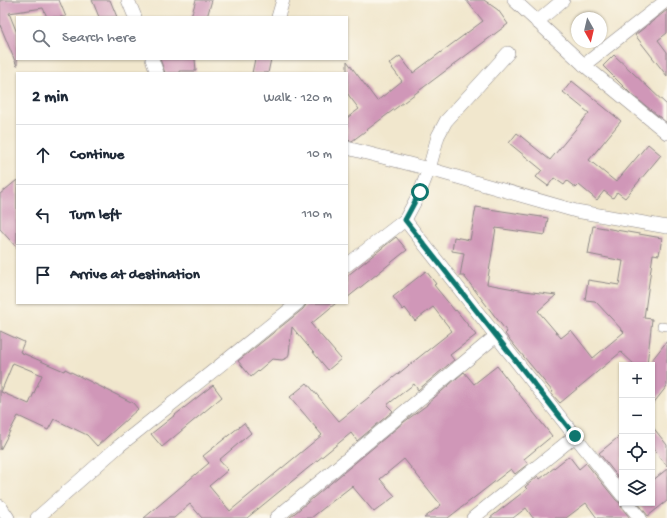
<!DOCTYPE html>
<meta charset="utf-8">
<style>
body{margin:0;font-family:"Gochi Hand",sans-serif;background:#f6f6f7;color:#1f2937}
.controls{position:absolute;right:12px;bottom:12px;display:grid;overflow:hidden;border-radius:0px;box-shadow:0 1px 3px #0004}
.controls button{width:36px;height:36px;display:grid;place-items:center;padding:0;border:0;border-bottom:1px solid #e0e1e3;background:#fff;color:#1f2937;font:20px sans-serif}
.compass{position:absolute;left:571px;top:12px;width:36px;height:36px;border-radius:50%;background:#fff;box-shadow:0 1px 3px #0004;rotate:172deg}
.stop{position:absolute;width:12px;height:12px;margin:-9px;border:3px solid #0f766e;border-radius:50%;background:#fff}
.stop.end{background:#0f766e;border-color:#fff;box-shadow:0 1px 4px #0008}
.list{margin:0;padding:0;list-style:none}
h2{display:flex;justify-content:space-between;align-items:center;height:52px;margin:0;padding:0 16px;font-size:17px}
h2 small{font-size:13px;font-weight:400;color:#747a83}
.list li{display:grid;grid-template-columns:26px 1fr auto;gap:12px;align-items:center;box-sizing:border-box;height:60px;padding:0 16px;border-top:1px solid #e0e1e3}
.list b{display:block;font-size:15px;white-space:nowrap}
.list em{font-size:13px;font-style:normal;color:#747a83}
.icon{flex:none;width:22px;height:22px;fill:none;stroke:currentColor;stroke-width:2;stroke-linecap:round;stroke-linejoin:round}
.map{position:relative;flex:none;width:667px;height:518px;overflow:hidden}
.search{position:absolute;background:#fff;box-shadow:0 1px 3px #0004;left:16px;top:16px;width:332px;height:44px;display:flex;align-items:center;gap:10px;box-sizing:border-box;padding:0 14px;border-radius:0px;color:#747a83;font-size:15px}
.panel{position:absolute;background:#fff;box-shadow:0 1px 3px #0004;left:16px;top:72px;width:332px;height:232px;border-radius:0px}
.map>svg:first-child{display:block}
.building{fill:#d097b8;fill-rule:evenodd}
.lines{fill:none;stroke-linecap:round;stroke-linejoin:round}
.lane-casing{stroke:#8a8484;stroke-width:8}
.street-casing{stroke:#8a8484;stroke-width:14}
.lane{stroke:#fff;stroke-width:7}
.street{stroke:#fff;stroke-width:13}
.route{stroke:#0f766e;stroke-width:5}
</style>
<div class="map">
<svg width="667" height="518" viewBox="0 0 667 518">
<rect width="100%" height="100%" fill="#fbf7ec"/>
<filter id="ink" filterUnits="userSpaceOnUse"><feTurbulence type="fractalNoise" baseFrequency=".025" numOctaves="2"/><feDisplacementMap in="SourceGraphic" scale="8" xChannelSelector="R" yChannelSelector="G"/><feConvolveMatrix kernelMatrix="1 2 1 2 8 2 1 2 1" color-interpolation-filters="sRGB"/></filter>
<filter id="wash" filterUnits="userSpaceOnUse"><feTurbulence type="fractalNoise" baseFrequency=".012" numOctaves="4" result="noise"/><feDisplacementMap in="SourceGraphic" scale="16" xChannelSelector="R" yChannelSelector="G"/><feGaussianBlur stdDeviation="0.9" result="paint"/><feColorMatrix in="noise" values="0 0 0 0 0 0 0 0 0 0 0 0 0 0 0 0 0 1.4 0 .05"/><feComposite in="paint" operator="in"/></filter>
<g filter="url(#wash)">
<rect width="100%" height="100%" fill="#f1e7cd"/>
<g id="blocks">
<g class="building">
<path d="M0 0H59L66 17H47L43 8 9 13 17 33V66L0 25Z"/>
<path d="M92 0H110L117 17H99Z"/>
<path d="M196 0H212L207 17H191Z"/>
<path d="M466 0H484L498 10 508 24 352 141 347 140V118L359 109 347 93V61L377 101 402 81 389 64 400 56 413 73 483 21Z"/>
<path d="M667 10V33L658 40 667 52V76L635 35Z"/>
<path d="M614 55 667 105V123L630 93 603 66Z"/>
<path d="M160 59H195L196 71H179V73H165Z"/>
<path d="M255 59H271L268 73H252Z"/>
<path d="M572 81 621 121 589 160 616 182 648 144 661 155 625 198 617 192 613 198 604 191 597 200 579 185 576 188 567 181 564 185 554 178 548 186 536 177 542 170 509 143 517 133 550 160 589 113 563 92Z"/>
<path d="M17 180V248L0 229V194Z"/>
<path d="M476 207 548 218 545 235 496 228 487 284 525 291 556 295 538 311 561 338 571 330 593 358 624 332 595 301 585 300 588 280 619 285 623 261 588 254 593 226 662 238 659 255 653 254 644 318 652 319 647 365H635L621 352 560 403 551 393 553 392 505 334 507 332 464 276H460L464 253 452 251 454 237 470 240Z"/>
<path d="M396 237 407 250 347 298V276Z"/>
<path d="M426 271 436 284 434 285 455 311 456 310 476 335 450 355 454 360 418 390 414 384 387 405 393 411 357 441 351 433 247 518H202L190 504 174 518H144L209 463 203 456 244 423 251 433 219 460 228 470 209 486 230 511 322 435 290 397 307 383 339 421 452 331 433 307 415 321 405 308 403 310 393 297Z"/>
<path d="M307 303H336L311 324 341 359 328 370 292 327 289 354 287 358 282 360 272 359 251 377 238 361 303 309Z"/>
<path d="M0 331 24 342 20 352 64 371 65 369 133 403 138 409 97 446 87 435 54 419 48 430 18 416 0 450ZM13 363 42 375 29 404 1 392Z"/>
<path d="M667 341V386L652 405V360Z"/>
<path d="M497 366 552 436 524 459 528 464 515 474 511 469 448 518H424L441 505 404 459 380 479 395 496 374 512 352 486 311 518H289L404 422 427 405V404L464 372 474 384Z"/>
<path d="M213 385 222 397 162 447 151 434Z"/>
<path d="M652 426 667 445V466L652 447Z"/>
<path d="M622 434V482L599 453Z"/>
<path d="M569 456 579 469 586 463 616 500 620 503 622 508 630 518H597L586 503 566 518H533L526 508 513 518H490L527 489 525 487 538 476 540 479Z"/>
<path d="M667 469V501L648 516 638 503H652V481Z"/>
</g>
</g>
</g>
<g filter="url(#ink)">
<use href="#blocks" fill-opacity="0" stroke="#8a8484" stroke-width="1"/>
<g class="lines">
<g class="lane-casing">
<path id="lane" d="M661 326 667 327"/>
</g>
<g class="street-casing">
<g id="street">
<path d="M128 0 135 17"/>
<path d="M514 0 584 65 667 133"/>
<path d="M278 17 283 0"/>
<path d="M537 22 563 0"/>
<path d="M152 59 157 73"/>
<path d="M584 65 667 0"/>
<path d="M347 148 429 169 576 211 667 227"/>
<path d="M405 220 420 192 429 169 438 136 446 121 508 53"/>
<path d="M347 265 405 220 575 436 473 518"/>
<path d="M575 436 622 495"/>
<path d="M628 503 640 518"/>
<path d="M0 506 8 518"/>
<path d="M37 518 119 446 298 303"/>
<path d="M276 518 496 336"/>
</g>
</g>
<use href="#lane" class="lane"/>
<use href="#street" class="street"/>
</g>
</g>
<g class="lines" filter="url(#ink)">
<path class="route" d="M420 192 405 220 575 436"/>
</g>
</svg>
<div class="controls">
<button>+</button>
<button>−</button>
<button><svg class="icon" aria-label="locate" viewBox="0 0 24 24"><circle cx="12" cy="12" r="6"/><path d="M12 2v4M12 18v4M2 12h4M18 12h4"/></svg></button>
<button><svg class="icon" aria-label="layers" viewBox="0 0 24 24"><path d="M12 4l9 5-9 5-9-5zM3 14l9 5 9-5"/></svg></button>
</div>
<svg class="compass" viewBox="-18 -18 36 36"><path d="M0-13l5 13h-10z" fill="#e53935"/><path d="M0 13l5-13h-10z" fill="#747a83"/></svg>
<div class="stop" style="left:420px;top:192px"></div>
<div class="stop end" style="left:575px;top:436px"></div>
<div class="search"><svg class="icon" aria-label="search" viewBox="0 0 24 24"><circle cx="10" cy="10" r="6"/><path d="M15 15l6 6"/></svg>Search here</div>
<section class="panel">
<h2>2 min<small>Walk · 120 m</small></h2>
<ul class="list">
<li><svg class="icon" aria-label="ahead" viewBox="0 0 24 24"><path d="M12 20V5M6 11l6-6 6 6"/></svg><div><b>Continue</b></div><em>10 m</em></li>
<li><svg class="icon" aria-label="left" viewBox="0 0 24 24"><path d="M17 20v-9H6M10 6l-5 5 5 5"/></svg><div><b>Turn left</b></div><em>110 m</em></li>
<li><svg class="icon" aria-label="arrive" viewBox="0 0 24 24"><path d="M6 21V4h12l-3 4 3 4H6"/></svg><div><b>Arrive at destination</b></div></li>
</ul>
</section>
</div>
